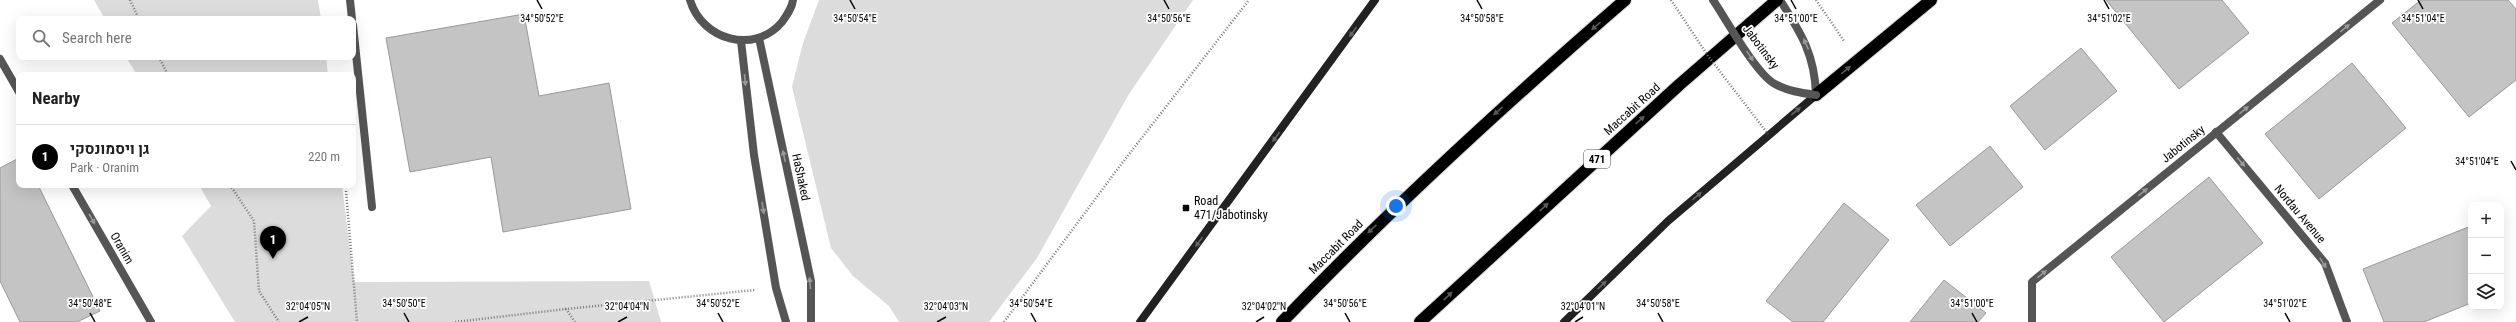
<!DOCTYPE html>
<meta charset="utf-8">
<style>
body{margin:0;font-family:"Roboto Condensed",Heebo,sans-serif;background:#f6f6f6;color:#222}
.controls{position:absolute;right:12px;bottom:12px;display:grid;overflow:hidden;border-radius:8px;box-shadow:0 4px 16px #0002}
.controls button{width:36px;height:36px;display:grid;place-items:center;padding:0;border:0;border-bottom:1px solid #e0e0e0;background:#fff;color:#222;font:20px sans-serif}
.you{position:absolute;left:1396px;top:206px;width:14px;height:14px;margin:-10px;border:3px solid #fff;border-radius:50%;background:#1a73e8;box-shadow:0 0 0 6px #1a73e833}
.badge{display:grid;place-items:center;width:26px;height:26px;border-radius:50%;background:#000;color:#fff;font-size:13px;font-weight:700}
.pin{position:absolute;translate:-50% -33px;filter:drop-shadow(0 1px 2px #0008)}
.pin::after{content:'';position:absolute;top:21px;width:14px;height:12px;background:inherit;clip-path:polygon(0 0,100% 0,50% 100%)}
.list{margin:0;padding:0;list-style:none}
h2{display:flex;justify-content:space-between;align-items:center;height:52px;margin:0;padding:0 16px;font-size:17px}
h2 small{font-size:13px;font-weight:400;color:#767676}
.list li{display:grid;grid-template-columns:26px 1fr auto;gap:12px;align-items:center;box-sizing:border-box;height:64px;padding:0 16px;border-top:1px solid #e0e0e0}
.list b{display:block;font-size:15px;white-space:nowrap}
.list p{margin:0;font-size:13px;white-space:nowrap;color:#767676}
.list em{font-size:13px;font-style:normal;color:#767676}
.icon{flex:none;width:22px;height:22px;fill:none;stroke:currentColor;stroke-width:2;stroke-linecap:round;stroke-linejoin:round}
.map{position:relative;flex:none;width:2516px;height:322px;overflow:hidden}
.search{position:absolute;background:#fff;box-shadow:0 4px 16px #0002;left:16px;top:16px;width:340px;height:44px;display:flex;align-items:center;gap:10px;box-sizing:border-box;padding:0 14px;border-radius:8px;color:#767676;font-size:15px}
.panel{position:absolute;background:#fff;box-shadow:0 4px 16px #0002;left:16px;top:72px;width:340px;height:116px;border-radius:8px}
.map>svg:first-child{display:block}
.green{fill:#dcdcdc}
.building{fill:#c4c4c4;stroke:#999}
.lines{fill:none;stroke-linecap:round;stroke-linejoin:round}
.motorway-casing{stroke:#dbdbdb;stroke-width:14}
.path{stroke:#777;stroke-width:2.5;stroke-dasharray:1 2;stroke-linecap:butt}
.service{stroke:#555;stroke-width:8}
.minor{stroke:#555;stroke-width:8}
.tertiary{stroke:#555;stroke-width:8}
.secondary{stroke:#222;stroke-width:8}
.motorway{stroke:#000;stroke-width:12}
.path-bridge{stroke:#777;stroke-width:2.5;stroke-dasharray:1 2;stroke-linecap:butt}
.tertiary-bridge{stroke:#555;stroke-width:8}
.oneway{fill:#595959}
.oneway2{fill:#999}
.oneway3{fill:#646464}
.ticks{fill:none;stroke:#000;stroke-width:1.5}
.poi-dot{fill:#000;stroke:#fff;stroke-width:1.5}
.labels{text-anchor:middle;stroke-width:3.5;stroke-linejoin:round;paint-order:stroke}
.shield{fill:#fff;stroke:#4c4c4c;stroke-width:1}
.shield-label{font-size:11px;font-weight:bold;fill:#000}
.street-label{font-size:12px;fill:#000;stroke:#fff}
.poi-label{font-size:12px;fill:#000;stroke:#fff;text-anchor:start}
.ticks-label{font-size:10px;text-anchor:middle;fill:#000;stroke:#fff;stroke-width:3.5;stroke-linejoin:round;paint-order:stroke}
</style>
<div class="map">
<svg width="2516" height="322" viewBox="0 0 2516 322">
<rect width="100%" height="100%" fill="#fff"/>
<g class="green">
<path d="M94 0H318L321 19H105Z"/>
<path d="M819 0H1193L1129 94 1037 258 989 322H899L889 306 853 276 831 248 792 87 803 43Z"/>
<path d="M126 57H326L328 75H137Z"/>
<path d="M199 185H342L354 282 649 281 661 322H235L182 236 211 206Z"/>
</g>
<g class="building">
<path d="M2106 0H2222L2249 33 2179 89Z"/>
<path d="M2421 0H2508L2516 9V80L2469 117 2392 23Z"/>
<path d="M524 14 539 96 609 83 631 209 503 232 491 157 410 172 386 38Z"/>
<path d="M2081 48 2117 91 2045 150 2010 106Z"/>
<path d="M2352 63 2406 128 2319 199 2265 134Z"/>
<path d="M1990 146 2023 187 1950 246 1916 205Z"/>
<path d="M19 158V185H38L100 311 77 322H20L0 281V168Z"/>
<path d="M2209 177 2263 243 2164 322 2111 257Z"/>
<path d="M1844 203 1889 240 1823 322H1793L1766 301Z"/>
<path d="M2471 226V303L2424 322H2384L2363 269Z"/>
<path d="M1944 280 1986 313 1978 322H1910Z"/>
</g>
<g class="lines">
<g class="motorway-casing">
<g id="motorway">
<path d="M1816 95 1931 0"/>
<path d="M1282 322C1391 208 1506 103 1625 0"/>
<path d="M1420 322 1679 85 1777 0"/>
</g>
</g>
<g class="path">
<path d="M130 0 139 19"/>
<path d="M1816 0 1844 41"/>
<path d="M159 57 168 75"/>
<path d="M230 185 254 221 259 291 279 322"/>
<path d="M346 191 357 322"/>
<path d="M455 322 566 309"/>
<path d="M575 322 566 309 755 290"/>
<path d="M1004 322 1116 171 1249 0"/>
</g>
<g class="service">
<path d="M350 0 352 19"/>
<path d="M353 25 372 207"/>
</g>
<g class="minor">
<path d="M690 0C702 40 754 55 782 22 787 15 792 8 793 0"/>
<path d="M759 38 811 281V322"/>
<path d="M741 41 754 155 776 288 786 322"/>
<path d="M0 59 19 92"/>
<path d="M2216 132 2325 263 2347 322"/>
<path d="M72 185 151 322"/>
<path d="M2032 322V282L2380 0"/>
</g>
<path class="tertiary" d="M1780 0C1801 33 1815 55 1816 95"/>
<g class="secondary">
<path d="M1140 322 1375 0"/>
<path d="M1564 322 1668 221 1816 95"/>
</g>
<use href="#motorway" class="motorway"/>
<path class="path-bridge" d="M1671 0 1708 56 1768 134"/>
<path class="tertiary-bridge" d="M1713 0C1726 19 1756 74 1775 84 1787 91 1802 93 1816 95"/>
</g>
<defs><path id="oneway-solid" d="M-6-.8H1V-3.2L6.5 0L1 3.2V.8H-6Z"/></defs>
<g class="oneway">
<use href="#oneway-solid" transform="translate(1596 26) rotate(139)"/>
<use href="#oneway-solid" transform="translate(1846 70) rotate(-40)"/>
<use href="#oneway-solid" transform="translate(1498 111) rotate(139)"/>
<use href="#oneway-solid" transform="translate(1640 120) rotate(-42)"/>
<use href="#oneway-solid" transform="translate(1544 207) rotate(-43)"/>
<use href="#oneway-solid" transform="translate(1372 229) rotate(137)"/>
<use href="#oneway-solid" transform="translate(1448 296) rotate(-43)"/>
</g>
<g class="oneway2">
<use href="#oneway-solid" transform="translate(2345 28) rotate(-39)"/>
<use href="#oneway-solid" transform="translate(1806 44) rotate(-114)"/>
<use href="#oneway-solid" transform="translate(1750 56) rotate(56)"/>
<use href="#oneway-solid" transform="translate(745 80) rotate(85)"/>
<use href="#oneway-solid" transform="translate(2244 110) rotate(-39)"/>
<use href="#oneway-solid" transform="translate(784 156) rotate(-102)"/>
<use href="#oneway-solid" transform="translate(2241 162) rotate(50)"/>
<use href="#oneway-solid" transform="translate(2143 192) rotate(-39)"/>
<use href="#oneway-solid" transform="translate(763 208) rotate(81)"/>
<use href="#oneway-solid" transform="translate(92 219) rotate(60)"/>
<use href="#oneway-solid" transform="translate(2323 263) rotate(58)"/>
<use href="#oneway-solid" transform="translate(2042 274) rotate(-39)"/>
<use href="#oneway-solid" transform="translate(810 283) rotate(-95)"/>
</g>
<g class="oneway3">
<use href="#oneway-solid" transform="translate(1353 32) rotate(126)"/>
<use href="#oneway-solid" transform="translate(1796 111) rotate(-39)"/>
<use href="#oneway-solid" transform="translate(1276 137) rotate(126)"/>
<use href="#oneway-solid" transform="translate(1697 196) rotate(-41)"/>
<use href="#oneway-solid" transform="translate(1199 242) rotate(126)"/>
<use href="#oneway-solid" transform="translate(1602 285) rotate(-44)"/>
</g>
<path class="ticks" d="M537 0 542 9M850 0 855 9M1164 0 1169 9M1477 0 1482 9M1791 0 1796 9M2104 0 2109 9M2418 0 2423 9M2511 161 2516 170M90 313 95 322M404 313 409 322M718 313 723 322M1031 313 1036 322M1345 313 1350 322M1658 313 1663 322M1972 313 1977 322M2285 313 2290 322M299 322 308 317M618 322 627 317M937 322 946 317M1256 322 1264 317M1575 322 1583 317"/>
<rect class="poi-dot" x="1182" y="204" width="8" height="8" rx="2"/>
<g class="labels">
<rect class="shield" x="1584" y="150" width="26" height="18" rx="3"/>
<g class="shield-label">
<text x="1597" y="163">471</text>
</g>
<g class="street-label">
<text transform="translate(1761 47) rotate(53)" y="4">Jabotinsky</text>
<text transform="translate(1632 109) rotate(-42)" y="4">Maccabit Road</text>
<text transform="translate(2183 144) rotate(-39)" y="4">Jabotinsky</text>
<text transform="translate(801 177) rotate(78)" y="4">HaShaked</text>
<text transform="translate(2300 214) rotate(50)" y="4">Nordau Avenue</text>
<text transform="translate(1336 247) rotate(-45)" y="4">Maccabit Road</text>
<text transform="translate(122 248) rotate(60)" y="4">Oranim</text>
</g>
<g class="poi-label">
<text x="1194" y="205">Road<tspan x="1194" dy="14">471/Jabotinsky</tspan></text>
</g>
</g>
<g class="ticks-label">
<text x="855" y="22">34°50'54"E</text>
<text x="1482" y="22">34°50'58"E</text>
<text x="2423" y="22">34°51'04"E</text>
<text x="542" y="22">34°50'52"E</text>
<text x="1169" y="22">34°50'56"E</text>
<text x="1796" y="22">34°51'00"E</text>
<text x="2109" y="22">34°51'02"E</text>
<text x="2477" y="165">34°51'04"E</text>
<text x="90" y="307">34°50'48"E</text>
<text x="404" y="307">34°50'50"E</text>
<text x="718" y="307">34°50'52"E</text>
<text x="1031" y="307">34°50'54"E</text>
<text x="1345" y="307">34°50'56"E</text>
<text x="1658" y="307">34°50'58"E</text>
<text x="1972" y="307">34°51'00"E</text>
<text x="2285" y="307">34°51'02"E</text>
<text x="308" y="310">32°04'05"N</text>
<text x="627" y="310">32°04'04"N</text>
<text x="946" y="310">32°04'03"N</text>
<text x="1264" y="310">32°04'02"N</text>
<text x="1583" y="310">32°04'01"N</text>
</g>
</svg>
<div class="controls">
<button>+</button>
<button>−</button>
<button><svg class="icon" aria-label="layers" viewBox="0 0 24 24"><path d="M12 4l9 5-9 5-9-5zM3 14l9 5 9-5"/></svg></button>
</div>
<div class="you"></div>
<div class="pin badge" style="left:273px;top:259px">1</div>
<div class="search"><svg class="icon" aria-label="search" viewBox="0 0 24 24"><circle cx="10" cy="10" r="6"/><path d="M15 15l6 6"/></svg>Search here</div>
<section class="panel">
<h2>Nearby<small></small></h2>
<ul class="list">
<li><span class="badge">1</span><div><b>גן ויסמונסקי</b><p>Park · Oranim</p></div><em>220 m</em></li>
</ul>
</section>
</div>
